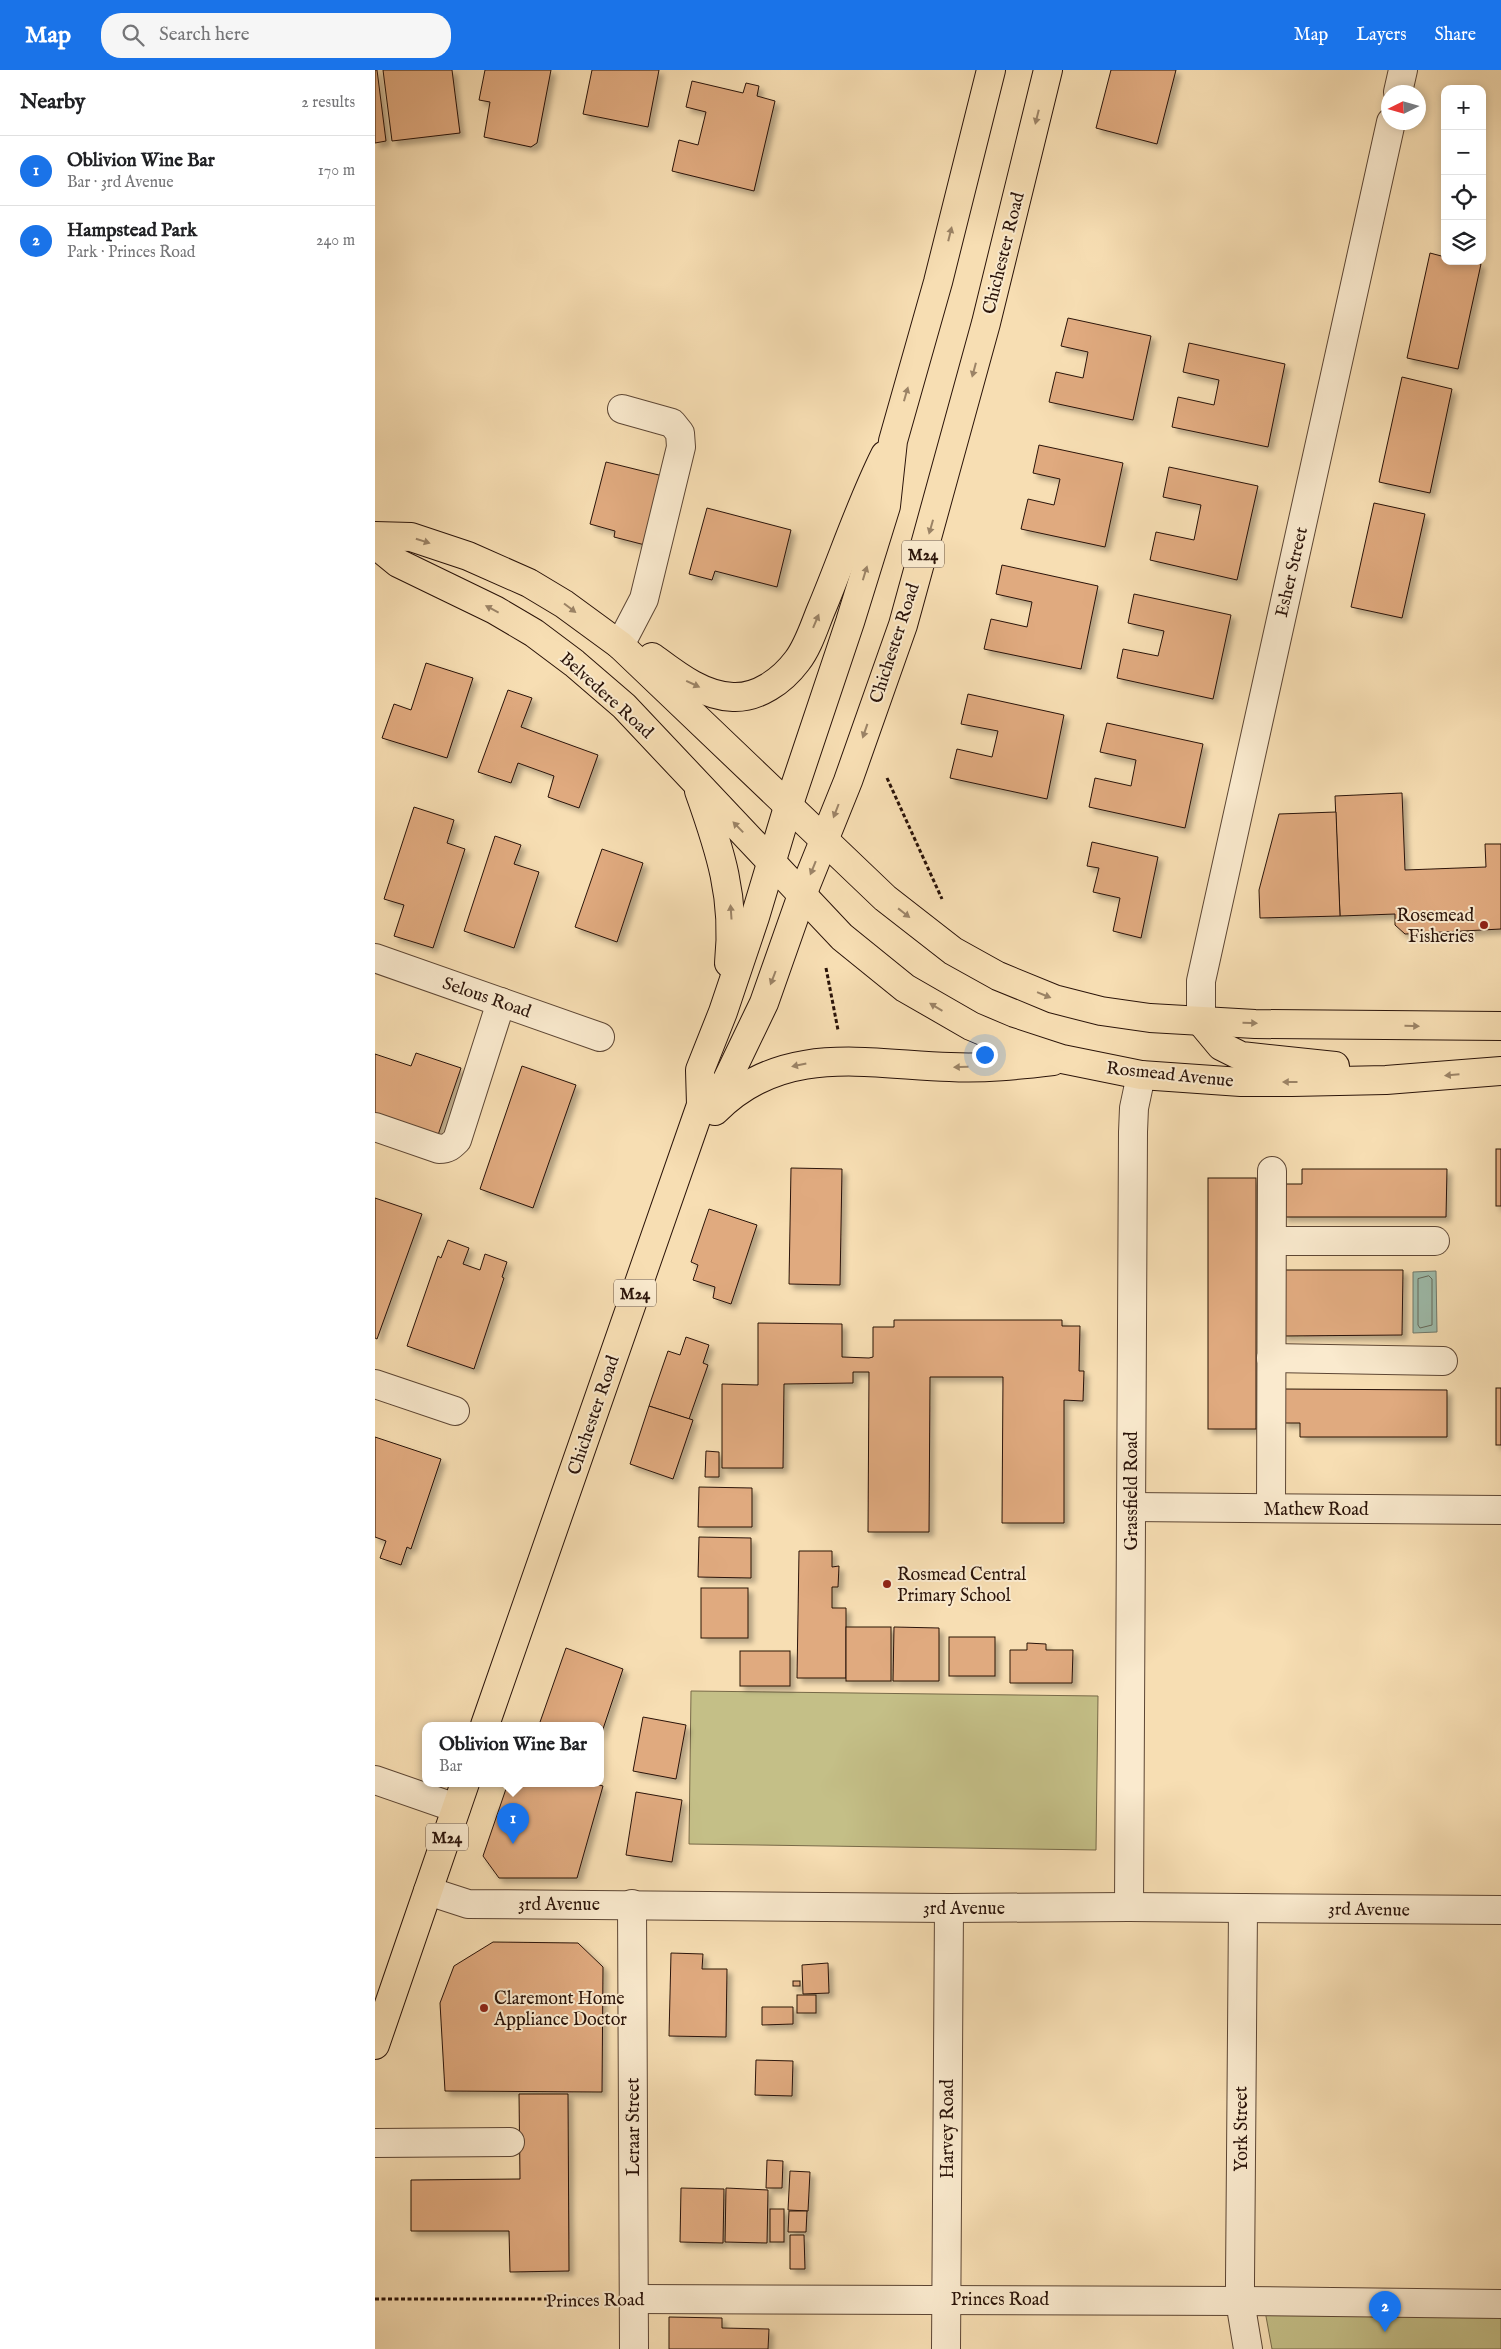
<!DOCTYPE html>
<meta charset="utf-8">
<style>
body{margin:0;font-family:"IM FELL English",serif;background:#f6f6f6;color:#202124}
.controls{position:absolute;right:15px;top:15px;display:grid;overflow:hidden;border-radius:10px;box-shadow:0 2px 8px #0003}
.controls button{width:45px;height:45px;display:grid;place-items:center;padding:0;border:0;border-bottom:1px solid #e0e0e0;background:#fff;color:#202124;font:25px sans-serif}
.compass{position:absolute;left:1006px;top:15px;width:45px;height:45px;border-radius:50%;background:#fff;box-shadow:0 2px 8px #0003;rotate:265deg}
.you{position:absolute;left:609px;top:984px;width:18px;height:18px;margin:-12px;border:4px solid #fff;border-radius:50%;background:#1a73e8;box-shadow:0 0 0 8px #1a73e833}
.badge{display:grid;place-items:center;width:32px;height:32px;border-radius:50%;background:#1a73e8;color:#fff;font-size:16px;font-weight:700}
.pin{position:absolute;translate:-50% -41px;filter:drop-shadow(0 1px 2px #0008)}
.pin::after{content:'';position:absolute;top:26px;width:18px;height:15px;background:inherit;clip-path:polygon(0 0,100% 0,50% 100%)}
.popup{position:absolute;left:47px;top:1652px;width:182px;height:65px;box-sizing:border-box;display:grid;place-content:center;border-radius:10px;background:#fff;filter:drop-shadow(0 1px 4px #0005);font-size:16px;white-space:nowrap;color:#757577}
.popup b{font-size:19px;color:#202124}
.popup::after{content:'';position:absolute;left:50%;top:100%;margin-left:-10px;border:10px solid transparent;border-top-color:#fff}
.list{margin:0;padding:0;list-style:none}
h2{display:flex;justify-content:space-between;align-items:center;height:65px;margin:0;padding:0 20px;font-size:21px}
h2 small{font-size:16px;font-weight:400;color:#757577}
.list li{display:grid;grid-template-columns:32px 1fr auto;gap:15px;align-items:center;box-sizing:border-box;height:70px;padding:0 20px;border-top:1px solid #e0e0e0}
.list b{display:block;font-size:19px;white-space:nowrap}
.list p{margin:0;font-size:16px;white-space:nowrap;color:#757577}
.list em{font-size:16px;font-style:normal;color:#757577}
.icon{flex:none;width:28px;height:28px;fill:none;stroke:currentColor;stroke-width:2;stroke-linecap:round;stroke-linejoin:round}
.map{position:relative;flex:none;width:1126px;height:2279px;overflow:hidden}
header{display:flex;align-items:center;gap:30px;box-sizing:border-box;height:70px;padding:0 25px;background:#1a73e8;color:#fff}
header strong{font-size:24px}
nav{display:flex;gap:28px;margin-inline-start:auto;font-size:18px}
.search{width:350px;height:45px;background:#f6f6f6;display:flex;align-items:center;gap:12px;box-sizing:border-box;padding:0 18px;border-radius:20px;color:#757577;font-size:19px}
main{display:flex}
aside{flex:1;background:#fff}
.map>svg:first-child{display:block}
.green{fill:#c4bf87;stroke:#776948}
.water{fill:#9dbcac;stroke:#6f786b}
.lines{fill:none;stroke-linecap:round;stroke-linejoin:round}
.shore{stroke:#64685a;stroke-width:1}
.building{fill:#e0aa7f;stroke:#2a1309;filter:url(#shadow)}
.minor-casing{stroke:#5d4634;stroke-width:30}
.major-casing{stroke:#2a1309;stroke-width:30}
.path{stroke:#2a1309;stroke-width:3;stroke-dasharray:4 2.5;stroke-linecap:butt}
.minor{stroke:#faeace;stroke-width:28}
.major{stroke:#f7deb3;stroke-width:28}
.oneway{fill:#9b8366}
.poi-dot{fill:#8f2418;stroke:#faeace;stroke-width:2}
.labels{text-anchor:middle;stroke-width:4;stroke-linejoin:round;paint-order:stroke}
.shield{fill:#faeace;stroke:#685444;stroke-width:1}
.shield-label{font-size:16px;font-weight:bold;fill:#2a1309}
.street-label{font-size:18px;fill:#2a1309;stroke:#faeace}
.poi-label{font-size:18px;fill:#2a1309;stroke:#faeace;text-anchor:start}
</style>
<header>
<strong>Map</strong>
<div class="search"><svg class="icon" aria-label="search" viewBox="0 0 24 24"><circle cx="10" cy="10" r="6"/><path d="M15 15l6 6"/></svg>Search here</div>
<nav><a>Map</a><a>Layers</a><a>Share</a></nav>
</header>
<main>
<aside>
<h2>Nearby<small>2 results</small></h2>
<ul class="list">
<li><span class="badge">1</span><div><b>Oblivion Wine Bar</b><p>Bar · 3rd Avenue</p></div><em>170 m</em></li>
<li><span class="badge">2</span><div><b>Hampstead Park</b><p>Park · Princes Road</p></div><em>240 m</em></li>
</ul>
</aside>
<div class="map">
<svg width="1126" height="2279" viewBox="0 0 1126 2279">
<defs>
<filter id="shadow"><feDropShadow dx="4.5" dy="4.5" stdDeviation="2.5" flood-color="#0004"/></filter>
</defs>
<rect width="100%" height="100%" fill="#f7deb3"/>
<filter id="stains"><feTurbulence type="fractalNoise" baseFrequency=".004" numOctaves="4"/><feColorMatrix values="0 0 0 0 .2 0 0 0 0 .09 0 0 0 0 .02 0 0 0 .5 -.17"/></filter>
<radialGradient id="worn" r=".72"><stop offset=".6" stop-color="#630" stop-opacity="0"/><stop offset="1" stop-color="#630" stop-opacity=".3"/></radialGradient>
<g class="green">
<path d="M316 1621 723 1626 721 1780 314 1774Z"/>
<path d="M890 2241 1126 2244V2279H897Z"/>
</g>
<path class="water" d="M1061 1201 1062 1262 1038 1263V1202Z"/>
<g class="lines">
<path class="shore" d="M1054 1206 1057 1209V1255L1045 1258 1043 1255V1209Z"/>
</g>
<g class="building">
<path d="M0 0H2L11 71 0 73Z"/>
<path d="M8 0H77L85 63 17 71Z"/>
<path d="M110 0H176L162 73 156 77 109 67 115 32 104 30Z"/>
<path d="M217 0H284L273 57 208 44Z"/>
<path d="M736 0H801L782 74 721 58Z"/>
<path d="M317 11 368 23 371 13 384 16 382 26 400 31 379 121 297 101 304 70 323 75 331 42 311 37Z"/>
<path d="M1055 183 1070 187V191H1092L1106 194 1083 299 1032 288Z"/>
<path d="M693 248 776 266 758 350 674 332 681 302 708 308 713 282 686 276Z"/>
<path d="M814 273 910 294 893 377 797 357 803 327 839 335 844 310 808 302Z"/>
<path d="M1027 307 1077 319 1055 423 1004 412Z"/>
<path d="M664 375 748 393 730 477 646 459 653 429 679 435 685 409 658 403Z"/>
<path d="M231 392 288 406 270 475 239 467 240 461 215 454Z"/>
<path d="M794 397 883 416 862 510 775 490 781 462 819 470 826 435 788 427Z"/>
<path d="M999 433 1050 444 1027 548 976 537Z"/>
<path d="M332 438 416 460 402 517 340 501 337 510 314 504Z"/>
<path d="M627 495 723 516 706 599 609 579 616 549 652 557 657 532 621 524Z"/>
<path d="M759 524 856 545 838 629 742 608 748 579 783 586 789 561 753 553Z"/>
<path d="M51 593 98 608 72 688 7 668 19 634 36 640Z"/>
<path d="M133 620 157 628 146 657 223 685 204 738 173 727 179 706 143 693 136 713 103 702Z"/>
<path d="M593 624 689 645 672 729 575 708 582 679 617 687 623 661 586 654Z"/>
<path d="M732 653 828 674 810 758 714 737 720 708 756 716 761 690 725 682Z"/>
<path d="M1027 723 1030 800 1111 797 1110 774H1126V859L1030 864 1020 855V844L965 846 960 726Z"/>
<path d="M39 737 79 750 72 773 90 779 58 878 19 866 29 835 9 829Z"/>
<path d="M961 742 965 846 885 848 884 820 904 744Z"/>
<path d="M120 766 146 775 139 794 164 802 139 878 89 861Z"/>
<path d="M717 772 783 787 766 868 738 861 745 828 718 822 724 798 712 796Z"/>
<path d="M227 779 268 793 242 872 200 857Z"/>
<path d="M41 983 86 998 62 1068 0 1047V984L36 996Z"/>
<path d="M147 996 201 1015 158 1138 105 1119Z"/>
<rect x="1121" y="1079" width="5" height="57"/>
<path d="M416 1098 467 1099 465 1215 414 1214Z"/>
<path d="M927 1099H1072L1071 1147H908L907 1114H927Z"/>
<rect x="833" y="1108" width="48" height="251"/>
<path d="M0 1128 47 1144 2 1269 0 1268Z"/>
<path d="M334 1139 382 1155 356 1234 338 1228 340 1217 318 1210 323 1195 316 1192Z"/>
<path d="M73 1170 94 1178 88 1194 105 1200 110 1184 132 1192 127 1207 129 1208 99 1299 32 1276 63 1186 66 1188Z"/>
<path d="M907 1200H1028L1027 1265 907 1266Z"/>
<path d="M519 1250H687V1256H705L704 1301H709L708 1331 689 1330V1453H627L628 1307H555L554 1462H493L494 1302H478V1313L409 1314 408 1398H347V1314L383 1315V1253L467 1254V1287L494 1288 498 1287V1257H519Z"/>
<path d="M311 1267 334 1275 328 1293 333 1295 314 1349 274 1336 293 1281 305 1285Z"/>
<rect x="1121" y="1318" width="5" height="57"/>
<path d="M908 1319 1072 1320V1367H925V1353H908Z"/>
<path d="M274 1336 318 1350 298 1409 255 1394Z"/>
<path d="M0 1367 66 1389 36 1479 32 1477 26 1495 5 1488 11 1471 0 1467Z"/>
<path d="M331 1381 344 1382V1407H330Z"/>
<path d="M324 1417 377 1418V1457H323Z"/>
<path d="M324 1467 376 1468V1508L323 1507Z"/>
<path d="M424 1481H457V1497L464 1496 463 1517H457V1538H471V1608H422Z"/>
<rect x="326" y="1518" width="47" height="50"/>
<rect x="471" y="1557" width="45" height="54"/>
<path d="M519 1557 564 1558V1611H518Z"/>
<rect x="574" y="1567" width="46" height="39"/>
<path d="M652 1573 671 1574V1580H698L697 1613H635V1580H652Z"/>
<path d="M191 1578 248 1599 226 1665V1655H164Z"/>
<rect x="365" y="1581" width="50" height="35"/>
<path d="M268 1647 311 1655 301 1709 258 1701Z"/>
<path d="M133 1713H217L228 1716 202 1808H124L108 1786Z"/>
<path d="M261 1722 307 1730 297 1792 251 1785Z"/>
<path d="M118 1872 203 1873 228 1897 227 2022 70 2021 65 1933 79 1896Z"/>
<path d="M296 1883 328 1884 327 1899H352L351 1967 294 1966Z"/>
<path d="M453 1893 454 1923 428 1924 427 1895Z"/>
<rect x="418" y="1911" width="7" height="5"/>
<rect x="422" y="1925" width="19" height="18"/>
<path d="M387 1937H418V1954L387 1955Z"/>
<path d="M381 1990 418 1991 417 2026 380 2025Z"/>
<path d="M144 2024H193L194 2201 135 2202 134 2161H36V2110L145 2109Z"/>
<path d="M392 2090 408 2091 407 2118H391Z"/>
<path d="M415 2101 435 2102 433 2141 413 2140Z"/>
<path d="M306 2118 349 2119 348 2173 305 2172Z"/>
<path d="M351 2118 393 2120 392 2173 350 2172Z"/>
<rect x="395" y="2139" width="14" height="33"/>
<path d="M414 2141H432L431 2162H413Z"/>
<path d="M415 2165H429L430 2199H415Z"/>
<path d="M294 2247 347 2248V2258L394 2259 393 2279H294Z"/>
</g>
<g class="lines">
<g class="minor-casing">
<g id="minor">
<path d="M1023 22 1028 0"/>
<path d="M245 575 269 529 306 377 305 363 297 353 247 339"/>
<path d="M0 888 225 967"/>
<path d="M826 952V911L1016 52"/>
<path d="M0 1057 64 1079C73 1079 76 1076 82 1070L126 932"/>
<path d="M897 1171H1060"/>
<path d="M896 1288 1068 1291"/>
<path d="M0 1314 80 1341"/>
<path d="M756 1437 1126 1440"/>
<path d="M896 1438 897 1101"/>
<path d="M0 1710 81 1738"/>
<path d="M53 1821 93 1834 574 1838 754 1837 1126 1840"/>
<path d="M257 1834 259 2279"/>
<path d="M754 1837 758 1062 759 1038 766 1005"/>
<path d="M868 1838 865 2212V2231L873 2279"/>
<path d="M0 2073 135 2072"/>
<path d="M260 2229 865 2231 1126 2234"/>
<path d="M571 2279 574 1838"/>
</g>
</g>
<g class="major-casing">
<g id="major">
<path d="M0 466 36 467 93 486 154 513 189 534 245 575 510 828 578 881 623 906 679 929 726 941 775 948 880 954 1126 956"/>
<path d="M0 474 23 493 120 540 159 563 199 593 249 636 467 867 530 918 596 956 629 970 687 989 766 1005 866 1012H917L1011 1010 1126 1001"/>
<path d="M277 587C300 604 327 626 358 627 383 628 407 611 422 591 433 577 439 557 446 540 468 488 485 435 510 385"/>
<path d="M324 721C345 780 361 828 354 893"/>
<path d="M826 952 846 976 866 986 960 996"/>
<path d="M326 1035 351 1012 389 933 427 825 473 711 528 555 611 253 673 0"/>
<path d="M340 1041C407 973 490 994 575 997 609 999 644 995 678 991"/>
<path d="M110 1655 326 1035 325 1000 348 942 380 847 413 737 475 552 511 436 518 371 563 212 616 0"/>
<path d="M0 1975 90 1713"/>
</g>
</g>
<g class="path">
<path d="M512 708 567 829"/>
<path d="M451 898 463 960"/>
<path d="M0 2229H227"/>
</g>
<use href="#minor" class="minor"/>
<use href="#major" class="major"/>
</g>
<defs><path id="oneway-solid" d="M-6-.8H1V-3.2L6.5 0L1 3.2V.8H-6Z" transform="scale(1.25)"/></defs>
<g class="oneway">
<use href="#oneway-solid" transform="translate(662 47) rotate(104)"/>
<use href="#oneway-solid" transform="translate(575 164) rotate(-76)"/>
<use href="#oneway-solid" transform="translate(599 300) rotate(105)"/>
<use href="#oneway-solid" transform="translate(531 324) rotate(-74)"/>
<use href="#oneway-solid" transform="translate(556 457) rotate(106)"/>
<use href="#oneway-solid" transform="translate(48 471) rotate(18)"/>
<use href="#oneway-solid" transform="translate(490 503) rotate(-73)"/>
<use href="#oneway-solid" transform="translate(195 538) rotate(37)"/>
<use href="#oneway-solid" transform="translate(117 539) rotate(-152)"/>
<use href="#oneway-solid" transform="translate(441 551) rotate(-67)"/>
<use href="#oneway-solid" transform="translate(318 614) rotate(25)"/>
<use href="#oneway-solid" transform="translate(490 661) rotate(109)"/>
<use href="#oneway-solid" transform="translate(461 741) rotate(111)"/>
<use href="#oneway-solid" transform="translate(363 757) rotate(-134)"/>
<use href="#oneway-solid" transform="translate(438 798) rotate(112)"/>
<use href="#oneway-solid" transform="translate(356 842) rotate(-94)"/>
<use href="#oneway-solid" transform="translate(529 843) rotate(38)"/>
<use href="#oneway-solid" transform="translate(398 908) rotate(111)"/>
<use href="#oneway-solid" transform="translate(669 925) rotate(22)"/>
<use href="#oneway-solid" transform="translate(561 937) rotate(-149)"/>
<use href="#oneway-solid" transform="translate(875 953) rotate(1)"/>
<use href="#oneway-solid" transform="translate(1037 956) rotate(1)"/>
<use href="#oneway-solid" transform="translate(424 995) rotate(168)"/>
<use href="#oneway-solid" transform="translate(586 997) rotate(178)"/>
<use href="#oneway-solid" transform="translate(1077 1005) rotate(175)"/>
<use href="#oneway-solid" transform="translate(915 1012) rotate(180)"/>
</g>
<g class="poi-dot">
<circle cx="1109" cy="855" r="5"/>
<circle cx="512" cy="1514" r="5"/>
<circle cx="109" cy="1938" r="5"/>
</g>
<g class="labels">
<g class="shield">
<rect x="527" y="470.5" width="42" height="27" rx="4"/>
<rect x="239" y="1209.5" width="42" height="27" rx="4"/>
<rect x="51" y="1753.5" width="42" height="27" rx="4"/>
</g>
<g class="shield-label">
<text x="548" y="490">M24</text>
<text x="260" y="1229">M24</text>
<text x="72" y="1773">M24</text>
</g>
<g class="street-label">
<text transform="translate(628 183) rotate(-76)" y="6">Chichester Road</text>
<text transform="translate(916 502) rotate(-77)" y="6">Esher Street</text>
<text transform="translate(519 573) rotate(-72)" y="6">Chichester Road</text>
<text transform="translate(232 625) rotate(42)" y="6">Belvedere Road</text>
<text transform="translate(112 927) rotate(19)" y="6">Selous Road</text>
<text transform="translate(795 1004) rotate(6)" y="6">Rosmead Avenue</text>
<text transform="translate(218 1345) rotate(-71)" y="6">Chichester Road</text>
<text transform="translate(756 1421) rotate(-90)" y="6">Grassfield Road</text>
<text x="941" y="1445">Mathew Road</text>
<text x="184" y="1840">3rd Avenue</text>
<text x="589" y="1844">3rd Avenue</text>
<text transform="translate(994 1839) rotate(1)" y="6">3rd Avenue</text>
<text transform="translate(258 2057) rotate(-90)" y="6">Leraar Street</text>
<text transform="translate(572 2059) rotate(-90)" y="6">Harvey Road</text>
<text transform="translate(866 2059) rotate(-90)" y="6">York Street</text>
<text x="625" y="2235">Princes Road</text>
<text transform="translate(220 2230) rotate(-1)" y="6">Princes Road</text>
</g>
<g class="poi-label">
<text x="1099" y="851" text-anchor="end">Rosemead<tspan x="1099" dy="21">Fisheries</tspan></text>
<text x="522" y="1510">Rosmead Central<tspan x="522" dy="21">Primary School</tspan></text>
<text x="119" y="1934">Claremont Home<tspan x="119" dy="21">Appliance Doctor</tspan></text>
</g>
</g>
<rect width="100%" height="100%" filter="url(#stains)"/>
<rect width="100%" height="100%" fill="url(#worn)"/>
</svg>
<div class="controls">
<button>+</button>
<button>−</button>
<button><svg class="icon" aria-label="locate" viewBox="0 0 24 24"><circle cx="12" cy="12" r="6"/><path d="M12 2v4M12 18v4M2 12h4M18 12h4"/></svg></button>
<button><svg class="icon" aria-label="layers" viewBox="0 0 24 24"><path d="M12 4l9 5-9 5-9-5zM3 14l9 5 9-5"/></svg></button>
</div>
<svg class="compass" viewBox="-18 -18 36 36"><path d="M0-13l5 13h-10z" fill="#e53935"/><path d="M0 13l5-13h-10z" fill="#757577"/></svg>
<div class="you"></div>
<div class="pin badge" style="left:138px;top:1774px">1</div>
<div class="popup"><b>Oblivion Wine Bar</b>Bar</div>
<div class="pin badge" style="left:1010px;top:2262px">2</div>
</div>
</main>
